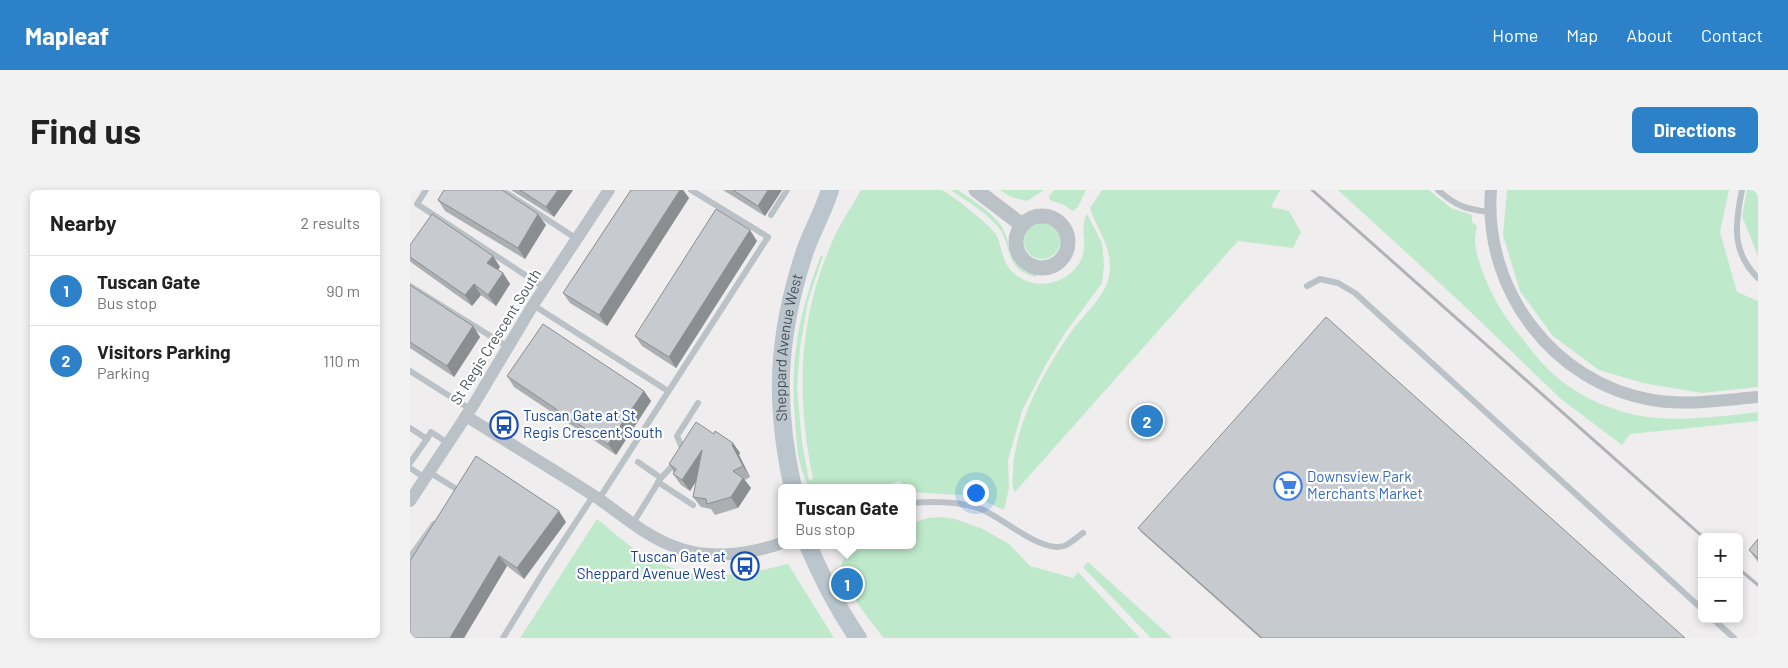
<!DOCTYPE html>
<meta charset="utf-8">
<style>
body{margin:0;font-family:Barlow,sans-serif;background:#f2f2f2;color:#222}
.controls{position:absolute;right:15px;bottom:15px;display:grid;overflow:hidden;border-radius:8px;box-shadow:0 2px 8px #0003}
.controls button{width:45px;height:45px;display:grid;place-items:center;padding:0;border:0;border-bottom:1px solid #e0e0e0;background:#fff;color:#222;font:25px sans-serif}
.you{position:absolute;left:565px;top:302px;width:18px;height:18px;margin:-12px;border:4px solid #fff;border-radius:50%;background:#1a73e8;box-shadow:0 0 0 8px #1a73e833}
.badge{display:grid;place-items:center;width:32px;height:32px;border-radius:50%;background:#2d81c9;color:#fff;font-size:16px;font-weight:700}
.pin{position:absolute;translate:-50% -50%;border:2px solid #fff;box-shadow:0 1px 5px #0006}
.popup{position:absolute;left:368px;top:294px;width:138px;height:65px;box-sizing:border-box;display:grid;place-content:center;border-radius:8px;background:#fff;filter:drop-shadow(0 1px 4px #0005);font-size:16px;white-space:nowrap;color:#767676}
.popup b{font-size:19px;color:#222}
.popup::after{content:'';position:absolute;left:50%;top:100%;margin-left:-10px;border:10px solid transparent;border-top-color:#fff}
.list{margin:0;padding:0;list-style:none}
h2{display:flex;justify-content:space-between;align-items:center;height:65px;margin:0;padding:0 20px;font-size:21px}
h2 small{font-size:16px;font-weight:400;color:#767676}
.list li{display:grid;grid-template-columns:32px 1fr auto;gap:15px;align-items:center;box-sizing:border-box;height:70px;padding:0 20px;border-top:1px solid #e0e0e0}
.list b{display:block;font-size:19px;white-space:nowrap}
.list p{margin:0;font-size:16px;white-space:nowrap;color:#767676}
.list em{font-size:16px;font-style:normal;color:#767676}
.map{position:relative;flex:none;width:1348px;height:448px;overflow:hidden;border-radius:8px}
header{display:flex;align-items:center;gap:30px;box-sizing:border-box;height:70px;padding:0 25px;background:#2d81c9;color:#fff}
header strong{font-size:24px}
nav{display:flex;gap:28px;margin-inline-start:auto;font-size:18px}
.intro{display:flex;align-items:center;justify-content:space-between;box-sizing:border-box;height:120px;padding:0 30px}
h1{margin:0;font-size:35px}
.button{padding:12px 22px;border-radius:8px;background:#2d81c9;color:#fff;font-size:18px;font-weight:700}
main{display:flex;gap:30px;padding:0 30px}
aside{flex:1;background:#fff;border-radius:8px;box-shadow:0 2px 8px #0003}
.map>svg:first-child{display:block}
.green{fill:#bfe9cb}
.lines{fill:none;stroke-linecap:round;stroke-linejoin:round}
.service{stroke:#bac2c8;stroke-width:6}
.minor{stroke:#bac2c8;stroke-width:12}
.tertiary{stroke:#bac2c8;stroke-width:15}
.secondary{stroke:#bac5cd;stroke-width:18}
.rail{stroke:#b0b3b6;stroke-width:3}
.wall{fill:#abafb2}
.shaded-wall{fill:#8b8e91}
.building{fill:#c7cbcf;stroke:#8b8e91}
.labels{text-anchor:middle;stroke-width:4.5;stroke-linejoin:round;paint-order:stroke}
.street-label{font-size:15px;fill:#475258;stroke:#fff}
.transit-label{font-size:15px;fill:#164399;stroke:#fff;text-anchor:start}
.shop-label{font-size:15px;fill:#366cbe;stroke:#fff;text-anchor:start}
</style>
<header>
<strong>Mapleaf</strong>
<nav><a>Home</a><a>Map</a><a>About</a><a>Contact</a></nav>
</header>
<div class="intro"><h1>Find us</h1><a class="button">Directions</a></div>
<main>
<aside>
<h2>Nearby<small>2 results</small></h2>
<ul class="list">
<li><span class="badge">1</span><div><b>Tuscan Gate</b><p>Bus stop</p></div><em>90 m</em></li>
<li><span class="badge">2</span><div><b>Visitors Parking</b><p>Parking</p></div><em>110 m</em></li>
</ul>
</aside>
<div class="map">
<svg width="1348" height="448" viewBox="0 0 1348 448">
<rect width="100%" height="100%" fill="#efeded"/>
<g class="green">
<path d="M451 0C472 0 492 0 512 0 518 0 526 0 531 0 542 4 578 34 585 43 592 54 591 68 599 78 617 101 652 98 668 75 681 56 668 40 677 24L692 53 694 75 692 93 655 143 636 174 612 221 598 270 599 298 594 320 563 306 502 302V298H496L490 291 468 298H400C389 281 387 261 386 242 379 174 387 129 411 65L413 66 398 111 390 158 387 198 392 253 399 290 403 289C385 200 388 122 428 39 435 26 444 13 451 0Z"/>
<path d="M541 0H548C562 10 579 20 590 34 604 53 595 79 626 85V87C592 79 604 56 588 37 576 22 556 11 541 0Z"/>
<path d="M590 0H634L617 11 601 7Z"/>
<path d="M644 0H676L668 17 663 21 654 15 640 10 639 6Z"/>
<path d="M692 0H870L861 17 879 21 891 42 883 58 828 51 605 302C601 295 603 289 603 281 605 233 634 181 661 142 672 127 693 108 698 90 706 61 688 43 680 18Z"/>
<path d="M928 0H1019L1041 18 1062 25V32L1067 36C1066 41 1065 46 1065 51 1066 75 1088 119 1103 137 1115 151 1126 168 1140 181 1168 208 1211 226 1249 228 1282 230 1316 226 1348 222V231L1220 244 1212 255 1151 209 1048 110Z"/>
<path d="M1097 0H1319L1310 42 1327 102 1348 111V197L1292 203 1233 193 1189 180 1143 146 1110 101 1093 45Z"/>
<path d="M1337 0H1348V66L1332 26Z"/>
<circle cx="632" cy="51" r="18"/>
<path d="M532 327 545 329 573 339 599 354 620 376 663 388 668 382 730 448H474C462 433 437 402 432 385 429 374 436 363 442 355H502V333L518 328Z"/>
<path d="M187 329C201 340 215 353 229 362 278 393 325 388 378 374L424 448H110Z"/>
<path d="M678 372 762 448H741L673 377Z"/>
</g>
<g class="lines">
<g class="service">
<path d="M16 0 7 14 135 98"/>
<path d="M92 0 167 49"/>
<path d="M1028 0C1046 16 1055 19 1079 22"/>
<path d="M1332 0C1325 33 1321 62 1348 88"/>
<path d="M361 25 377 0"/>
<path d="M0 96 98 157"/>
<path d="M897 96 910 89 928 93 945 103 1292 419"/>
<path d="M123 115 258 201"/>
<path d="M0 181 60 219"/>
<path d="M0 238 17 249 0 273"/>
<path d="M17 249 21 242 38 253"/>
<path d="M271 263 273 260 267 246 288 213"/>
<path d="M0 278 15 288"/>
<path d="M19 282 48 300"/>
<path d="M251 288 266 272"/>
<path d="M248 292 283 315"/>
<path d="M189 309 358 47 281 0"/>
<path d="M502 313C525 311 549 311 571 319 593 328 631 363 654 356 660 354 667 347 673 343"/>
<path d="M223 333 251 288 228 272"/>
<path d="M0 367 24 334"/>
<path d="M1303 429 1324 448"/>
<path d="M93 448 134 381 183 306"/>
</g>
<g class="minor">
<path d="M1081 0C1073 99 1143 193 1242 210 1277 216 1313 210 1348 207"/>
<path d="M56 226C100 254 145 280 189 309 213 326 236 346 263 356 297 370 338 365 372 353"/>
<path d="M0 311 64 214 123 115 199 0"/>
</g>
<g class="tertiary">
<path d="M566 0 612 35"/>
<circle cx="632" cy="52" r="26"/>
</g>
<g class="secondary">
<path id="s1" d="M383 298C364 213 367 147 394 64 401 42 413 23 420 0"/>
<path d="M398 355C412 388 428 419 448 448"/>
</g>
<g class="rail">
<path d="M902 0 1293 347"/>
<path d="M1329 379 1348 395"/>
</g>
</g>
<g class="wall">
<path d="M101 0H163L144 27Z"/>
<path d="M221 0H273L279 8 197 136 160 113 153 103Z"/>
<path d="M313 0H372L355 26Z"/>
<path d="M28 10 136 35 115 69 35 21Z"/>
<path d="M347 51 266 178 232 156 225 146Z"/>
<path d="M0 55 83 66 90 77 88 80 93 83 100 94 86 116 71 105 62 116 2 73 0 71Z"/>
<path d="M0 95 63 136 70 147 44 187 0 158Z"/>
<path d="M97 186 234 201 241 211 206 265 104 197Z"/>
<path d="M304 244 323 253 330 263 329 265 340 287 335 290 341 298 328 318 305 325 301 319 291 317 283 307 286 291 280 301 271 295 263 284 264 283 259 274Z"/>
<path d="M156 332 114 389 97 376 54 448H0V371Z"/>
<path d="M728 338 1275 448H850L731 342Z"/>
<path d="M1348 349V372L1339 360Z"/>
</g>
<g class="shaded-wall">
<path d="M148 0H163L144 27 136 17Z"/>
<path d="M270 0H273L279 8 197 136 189 125Z"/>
<path d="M358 0H372L355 26 348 16Z"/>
<path d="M128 24 136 35 115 69 108 58Z"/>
<path d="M340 40 347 51 266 178 259 167Z"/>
<path d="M83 66 90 77 84 84 77 73Z"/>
<path d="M93 83 100 94 86 116 78 105Z"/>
<path d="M64 94 71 105 62 116 55 105Z"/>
<path d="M63 136 70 147 44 187 37 176Z"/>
<path d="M234 201 241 211 206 265 198 254Z"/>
<path d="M323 253 330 263 329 265 340 287 333 276 322 255Z"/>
<path d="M292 260 299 270 280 301 272 290Z"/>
<path d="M333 288 341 298 328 318 321 307Z"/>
<path d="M149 321 156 332 114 389 107 378Z"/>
<path d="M89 366 97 376 54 448H40Z"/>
</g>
<g class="building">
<path d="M34 0H92L128 24 108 58 28 10Z"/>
<path d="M110 0H148L136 17Z"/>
<path d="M221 0H270L189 125 153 103Z"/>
<path d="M323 0H358L348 16Z"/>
<path d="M306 19 340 40 259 167 225 146Z"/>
<path d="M22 24 83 66 77 73 93 83 78 105 64 94 55 105 0 67V55Z"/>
<path d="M0 95 63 136 37 176 0 152Z"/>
<path d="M916 127 1275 448H852L728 338Z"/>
<path d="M133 134 234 201 198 254 97 186Z"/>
<path d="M286 232 304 244 305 241 323 253 322 255 333 276 323 281 333 288 321 307 297 314 296 309 283 307 292 260 272 290 263 284 266 279 259 274Z"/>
<path d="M66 266 149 321 107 378 89 366 40 448H0V371Z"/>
<path d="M1348 349V368L1339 360Z"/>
</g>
<defs>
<g id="bus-ring" transform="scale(1.4375)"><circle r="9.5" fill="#fff" stroke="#1a4fb4" stroke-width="1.5"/><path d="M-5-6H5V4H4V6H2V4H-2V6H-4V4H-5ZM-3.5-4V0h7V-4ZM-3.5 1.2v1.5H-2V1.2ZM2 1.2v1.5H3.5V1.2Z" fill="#1a4fb4"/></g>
<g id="supermarket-ring" transform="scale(1.4375)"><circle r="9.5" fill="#fff" stroke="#3f7fe0" stroke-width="1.5"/><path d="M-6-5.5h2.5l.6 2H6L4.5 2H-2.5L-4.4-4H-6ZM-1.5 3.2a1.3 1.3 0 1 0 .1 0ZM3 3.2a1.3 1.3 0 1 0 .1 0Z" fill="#3f7fe0"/></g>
</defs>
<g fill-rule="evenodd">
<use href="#bus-ring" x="94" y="235"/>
<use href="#supermarket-ring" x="878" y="296"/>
<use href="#bus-ring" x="335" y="376"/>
</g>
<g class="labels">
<g class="street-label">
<text transform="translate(86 147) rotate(-58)" y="5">St Regis Crescent South</text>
<text dy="5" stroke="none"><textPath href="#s1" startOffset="142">Sheppard Avenue West</textPath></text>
</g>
<g class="transit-label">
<text x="113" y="231">Tuscan Gate at St<tspan x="113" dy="17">Regis Crescent South</tspan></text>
<text x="316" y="372" text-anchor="end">Tuscan Gate at<tspan x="316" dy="17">Sheppard Avenue West</tspan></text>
</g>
<g class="shop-label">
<text x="897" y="292">Downsview Park<tspan x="897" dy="17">Merchants Market</tspan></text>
</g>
</g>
</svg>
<div class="controls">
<button>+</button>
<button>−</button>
</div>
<div class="you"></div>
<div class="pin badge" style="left:437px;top:394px">1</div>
<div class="popup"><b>Tuscan Gate</b>Bus stop</div>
<div class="pin badge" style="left:737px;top:231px">2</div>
</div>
</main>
